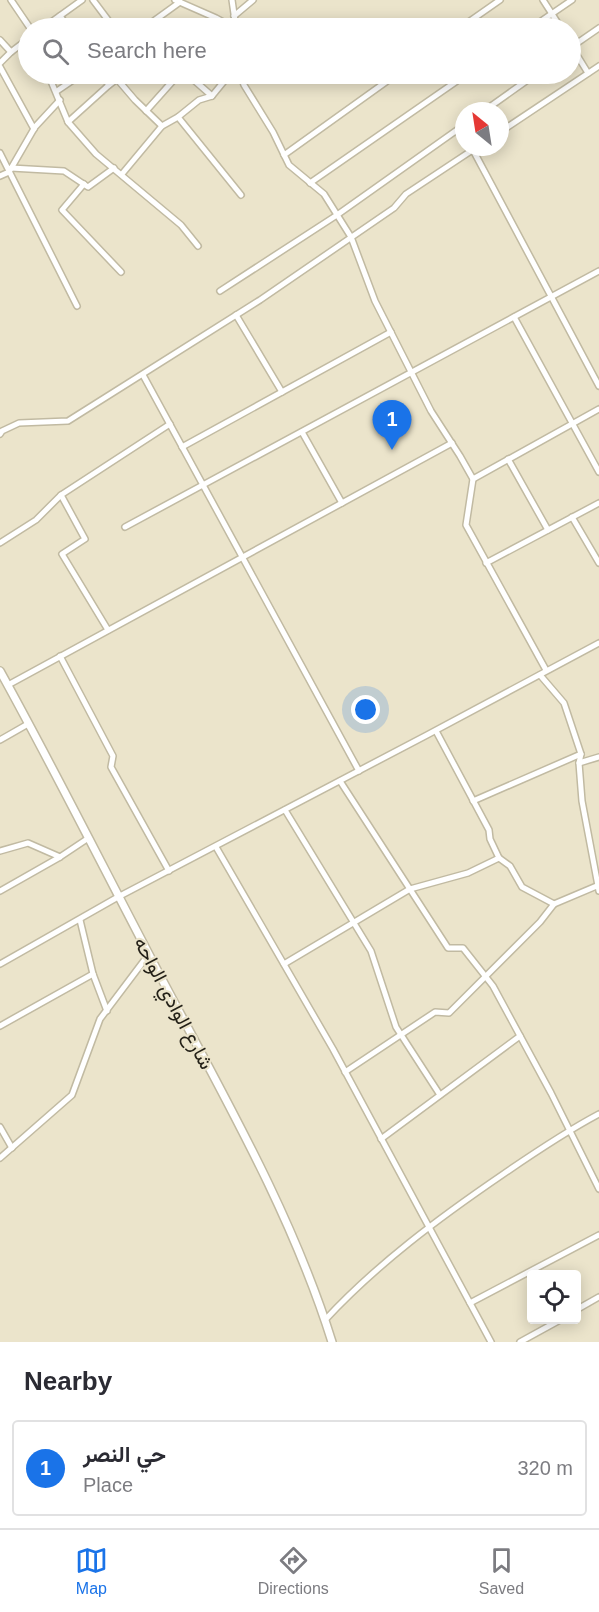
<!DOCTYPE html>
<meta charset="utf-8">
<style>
body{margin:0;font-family:Helvetica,Vazirmatn,sans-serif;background:#f7f7f7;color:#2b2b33}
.controls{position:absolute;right:18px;bottom:18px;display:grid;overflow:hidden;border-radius:6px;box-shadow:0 3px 15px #0003}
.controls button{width:54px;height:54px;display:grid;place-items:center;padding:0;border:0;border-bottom:2px solid #e1e1e2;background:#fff;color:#2b2b33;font:30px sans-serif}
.compass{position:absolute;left:455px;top:102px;width:54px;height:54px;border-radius:50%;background:#fff;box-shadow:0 3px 15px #0003;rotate:330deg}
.you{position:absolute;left:366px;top:710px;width:21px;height:21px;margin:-15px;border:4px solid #fff;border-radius:50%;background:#1a73e8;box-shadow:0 0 0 9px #1a73e833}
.badge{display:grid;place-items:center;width:39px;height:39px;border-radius:50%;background:#1a73e8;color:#fff;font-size:20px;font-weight:700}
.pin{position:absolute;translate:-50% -50px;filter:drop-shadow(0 2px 3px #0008)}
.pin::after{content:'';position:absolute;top:32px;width:21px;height:18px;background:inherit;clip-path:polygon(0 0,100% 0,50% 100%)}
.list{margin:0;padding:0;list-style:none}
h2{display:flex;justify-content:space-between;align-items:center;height:78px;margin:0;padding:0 24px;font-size:26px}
h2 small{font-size:20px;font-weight:400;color:#7c7c81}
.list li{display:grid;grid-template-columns:39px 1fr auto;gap:18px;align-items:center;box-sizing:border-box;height:96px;margin:0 12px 12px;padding:0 12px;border:2px solid #e1e1e2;border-radius:6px}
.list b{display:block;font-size:22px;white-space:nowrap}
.list p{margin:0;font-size:20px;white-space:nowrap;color:#7c7c81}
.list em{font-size:20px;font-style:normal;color:#7c7c81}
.icon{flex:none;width:33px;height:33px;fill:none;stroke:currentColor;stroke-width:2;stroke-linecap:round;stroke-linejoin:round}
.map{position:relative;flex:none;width:599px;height:1342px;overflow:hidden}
.search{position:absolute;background:#fff;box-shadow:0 3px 15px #0003;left:18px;right:18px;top:18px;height:66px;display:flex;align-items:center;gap:15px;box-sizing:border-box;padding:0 21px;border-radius:33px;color:#7c7c81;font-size:22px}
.sheet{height:186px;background:#fff}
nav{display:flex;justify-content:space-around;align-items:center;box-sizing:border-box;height:84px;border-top:2px solid #e1e1e2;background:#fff;font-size:16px;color:#7c7c81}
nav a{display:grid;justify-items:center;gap:3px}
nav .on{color:#1a73e8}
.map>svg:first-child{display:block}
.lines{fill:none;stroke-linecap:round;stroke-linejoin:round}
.minor-casing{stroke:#c1baa2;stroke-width:8}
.major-casing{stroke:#c1baa2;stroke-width:10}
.minor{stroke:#fff;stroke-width:5}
.major{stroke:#fff;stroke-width:7}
.labels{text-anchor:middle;stroke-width:4.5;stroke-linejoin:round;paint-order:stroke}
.street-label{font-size:20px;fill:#242118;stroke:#ebe4cb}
</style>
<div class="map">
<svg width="599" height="1342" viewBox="0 0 599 1342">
<rect width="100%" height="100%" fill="#ebe4cb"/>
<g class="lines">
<g class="minor-casing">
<g id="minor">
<path d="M11 0 30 28"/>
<path d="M93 0 114 28"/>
<path d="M175 0 216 18 234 28"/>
<path d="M232 0 236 28"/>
<path d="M543 0 561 28"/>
<path d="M60 16 69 28"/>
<path d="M234 16 253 0"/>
<path d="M43 28 82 0"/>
<path d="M144 28 180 2"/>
<path d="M460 28 500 0"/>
<path d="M531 28 572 0"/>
<path d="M0 40 11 52"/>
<path d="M572 47 588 73"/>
<path d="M570 48 599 28"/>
<path d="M0 63 11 52 28 39"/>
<path d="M0 67 34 129"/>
<path d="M48 74 68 122 96 154 181 225 198 246"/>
<path d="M187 74 212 96"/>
<path d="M240 74 244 85 273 132 289 165 324 194 351 237 375 301 431 411 460 456 473 479 466 525 546 670"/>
<path d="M109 85 117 79 135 100 162 126"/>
<path d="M57 91 82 74"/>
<path d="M146 111 179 74"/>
<path d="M484 111 536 74"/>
<path d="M178 117 241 195"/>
<path d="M68 122 109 85 101 74"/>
<path d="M500 132 599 66"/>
<path d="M473 150 599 386"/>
<path d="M0 153 77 306"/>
<path d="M284 155 397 74"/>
<path d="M11 168 64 171 88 187 114 168"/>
<path d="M122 174 162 126 178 117 199 100 212 96 230 74"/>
<path d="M0 176 9 172 35 127 60 100"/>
<path d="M310 183 467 74"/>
<path d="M84 184 62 210 121 272"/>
<path d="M220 291 337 215 464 125"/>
<path d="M236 315 282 392"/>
<path d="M514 317 599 472"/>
<path d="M143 375 359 771"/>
<path d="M302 432 342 503"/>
<path d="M0 434 2 431 19 423 68 421 260 300 394 208 406 194 477 147"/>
<path d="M182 447 391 332"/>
<path d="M508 459 548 530"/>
<path d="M473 479 599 409"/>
<path d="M61 495 85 539 62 554 108 630"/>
<path d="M572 517 599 563"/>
<path d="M125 527 599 271"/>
<path d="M0 543 36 520 61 495 170 424"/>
<path d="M486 563 599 503"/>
<path d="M60 656 113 756 111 767 169 871"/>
<path d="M540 675 564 703 581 754 579 763 582 801 599 891"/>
<path d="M8 685 452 443"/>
<path d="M0 740 28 724"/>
<path d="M579 763 599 757"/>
<path d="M340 781 448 948H463L493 986 551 1093 599 1189"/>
<path d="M473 801 581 754"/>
<path d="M285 810 371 951 396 1027 440 1095"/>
<path d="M216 847 333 1049 491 1342"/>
<path d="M0 851 28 843 60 857"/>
<path d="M499 858 510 866 522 887 554 904"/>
<path d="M0 891 60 857 87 839"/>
<path d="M80 920 93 974 107 1011"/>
<path d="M0 964 118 897 427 735 599 643"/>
<path d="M284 964 410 889 468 873 499 858 490 839 489 830 436 731"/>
<path d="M0 1026 93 974"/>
<path d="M345 1072 435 1012 449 1013 540 922 554 904 599 885"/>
<path d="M0 1127 12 1148"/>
<path d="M381 1139 520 1036"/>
<path d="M0 1158 72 1095 100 1019 149 954"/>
<path d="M470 1303 599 1235"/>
<path d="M576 1310 599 1297"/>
<path d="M325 1320C377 1264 439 1218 502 1175 534 1153 565 1132 599 1114"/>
<path d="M520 1342 560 1320"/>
</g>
</g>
<g class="major-casing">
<path id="major" d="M0 671C57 774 110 881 165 985 226 1100 293 1217 332 1342"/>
</g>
<use href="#minor" class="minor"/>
<use href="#major" class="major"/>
</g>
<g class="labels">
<g class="street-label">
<text transform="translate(174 1003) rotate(62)" y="7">شارع الوادي الواحه</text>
</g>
</g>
</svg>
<div class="controls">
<button><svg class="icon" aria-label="locate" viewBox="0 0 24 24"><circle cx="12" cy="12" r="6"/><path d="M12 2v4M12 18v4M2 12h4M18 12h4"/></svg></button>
</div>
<svg class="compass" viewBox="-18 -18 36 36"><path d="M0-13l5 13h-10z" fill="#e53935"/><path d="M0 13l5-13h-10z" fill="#7c7c81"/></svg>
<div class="you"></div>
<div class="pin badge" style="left:392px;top:450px">1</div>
<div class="search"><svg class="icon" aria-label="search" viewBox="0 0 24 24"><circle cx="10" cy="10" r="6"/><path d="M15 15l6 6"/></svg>Search here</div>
</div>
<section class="sheet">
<h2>Nearby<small></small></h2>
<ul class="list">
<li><span class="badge">1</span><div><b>حي النصر</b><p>Place</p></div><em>320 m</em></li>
</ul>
</section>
<nav>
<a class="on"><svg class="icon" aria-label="map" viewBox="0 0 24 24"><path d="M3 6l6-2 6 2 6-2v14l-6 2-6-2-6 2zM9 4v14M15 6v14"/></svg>Map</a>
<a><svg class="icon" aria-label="directions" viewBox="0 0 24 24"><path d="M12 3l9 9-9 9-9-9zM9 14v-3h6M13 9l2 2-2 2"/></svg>Directions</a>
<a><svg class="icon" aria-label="saved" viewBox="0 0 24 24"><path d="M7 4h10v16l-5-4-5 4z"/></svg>Saved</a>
</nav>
